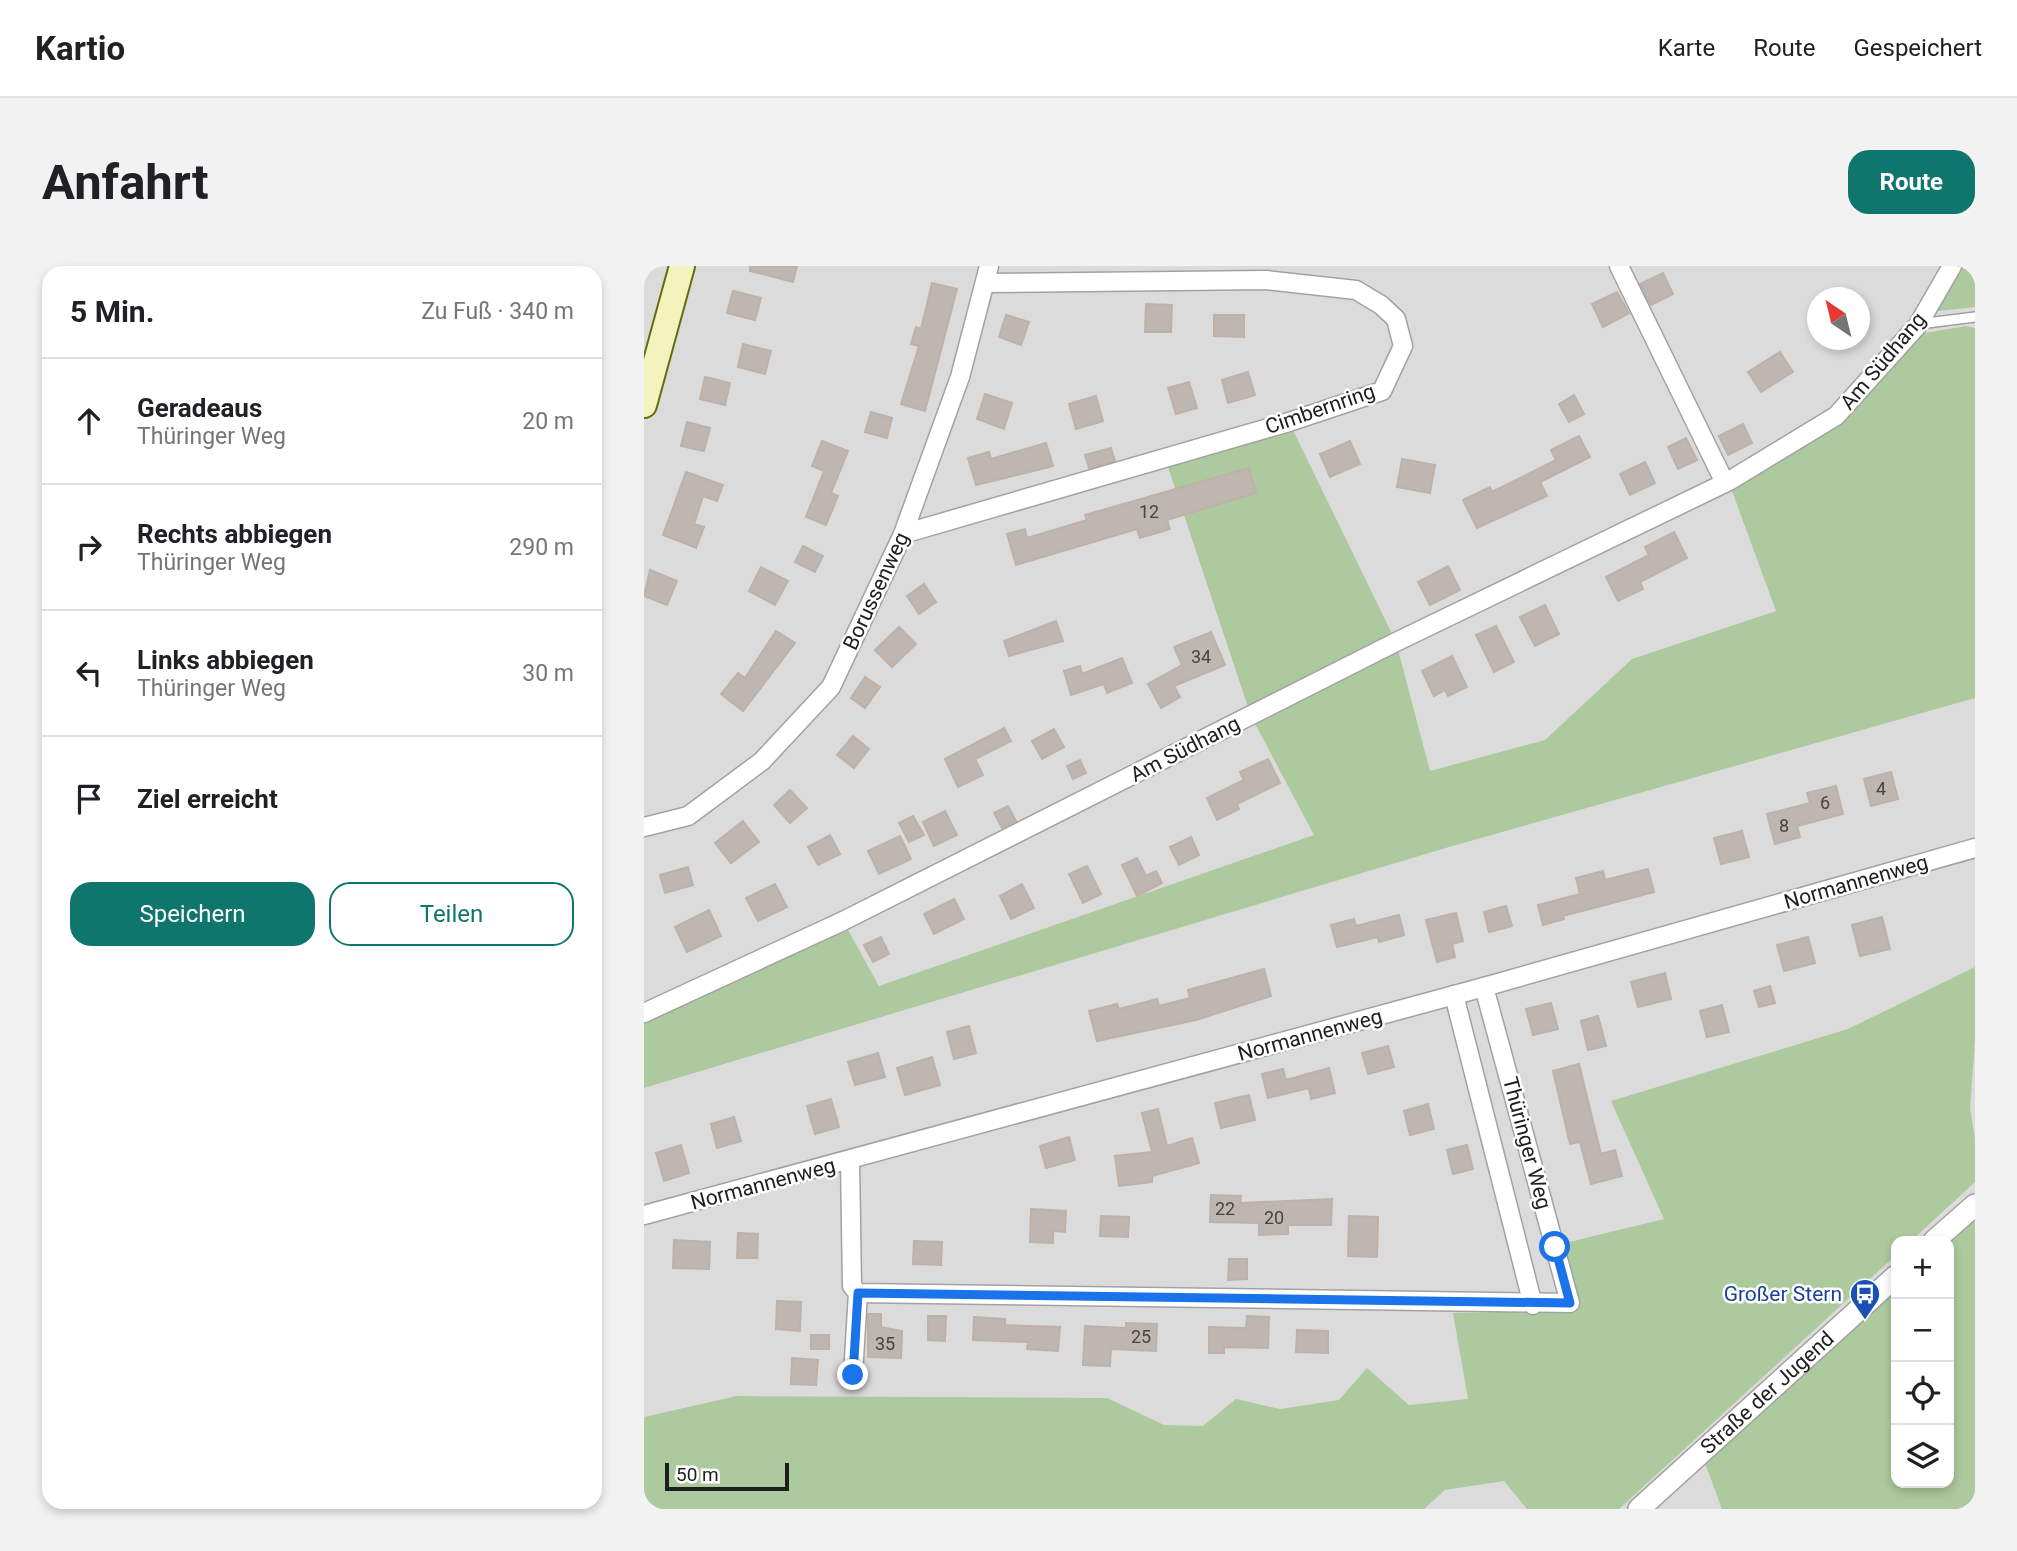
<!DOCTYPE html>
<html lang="de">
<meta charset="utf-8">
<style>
body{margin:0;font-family:Roboto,sans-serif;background:#f2f2f2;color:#202124}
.controls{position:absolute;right:21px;bottom:21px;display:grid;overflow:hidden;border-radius:14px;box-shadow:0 4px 10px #0003}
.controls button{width:63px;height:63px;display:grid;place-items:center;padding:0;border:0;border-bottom:2px solid #e0e0e0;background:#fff;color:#202124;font:35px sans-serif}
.compass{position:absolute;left:1163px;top:21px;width:63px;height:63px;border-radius:50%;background:#fff;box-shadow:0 4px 10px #0003;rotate:325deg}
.scale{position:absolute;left:21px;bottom:18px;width:124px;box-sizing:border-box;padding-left:7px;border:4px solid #1e1e1e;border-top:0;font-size:19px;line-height:24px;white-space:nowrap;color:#1e1e1e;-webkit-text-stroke:5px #fff;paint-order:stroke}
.stop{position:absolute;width:21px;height:21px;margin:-16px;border:5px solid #1a73e8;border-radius:50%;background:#fff}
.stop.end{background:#1a73e8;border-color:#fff;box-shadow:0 2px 7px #0008}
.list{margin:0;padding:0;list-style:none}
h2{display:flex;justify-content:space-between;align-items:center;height:91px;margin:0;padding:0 28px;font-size:30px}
h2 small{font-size:23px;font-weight:400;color:#757577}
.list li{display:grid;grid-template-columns:46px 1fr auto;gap:21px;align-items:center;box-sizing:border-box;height:126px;padding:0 28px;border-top:2px solid #e0e0e0}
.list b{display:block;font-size:26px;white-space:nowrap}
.list p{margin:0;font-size:23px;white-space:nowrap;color:#757577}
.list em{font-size:23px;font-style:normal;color:#757577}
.actions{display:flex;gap:14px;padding:21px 28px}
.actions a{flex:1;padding:16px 0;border:2px solid #0f766e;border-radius:21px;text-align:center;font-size:24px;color:#0f766e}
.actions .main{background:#0f766e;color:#fff}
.icon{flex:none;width:38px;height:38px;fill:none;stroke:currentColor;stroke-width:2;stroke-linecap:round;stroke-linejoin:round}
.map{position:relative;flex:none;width:1331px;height:1243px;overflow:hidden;border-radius:21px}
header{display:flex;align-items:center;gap:42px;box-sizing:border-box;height:98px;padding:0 35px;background:#fff;border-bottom:2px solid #e0e0e0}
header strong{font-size:33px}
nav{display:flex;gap:38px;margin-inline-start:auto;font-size:24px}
.intro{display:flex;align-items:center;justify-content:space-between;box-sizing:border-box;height:168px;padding:0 42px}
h1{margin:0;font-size:49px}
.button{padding:18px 32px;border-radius:21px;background:#0f766e;color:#fff;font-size:24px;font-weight:700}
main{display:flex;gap:42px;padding:0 42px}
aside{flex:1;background:#fff;border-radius:21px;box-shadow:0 4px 10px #0003}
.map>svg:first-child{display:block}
.residential{fill:#dcdbdb;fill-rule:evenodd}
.forest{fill:#acca9d}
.building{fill:#beb6b1;stroke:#beb1a8;stroke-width:2}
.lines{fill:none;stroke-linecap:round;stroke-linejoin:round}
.service-casing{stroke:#a2a2a2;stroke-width:12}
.minor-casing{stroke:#a2a2a2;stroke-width:21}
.tertiary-casing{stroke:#a2a2a2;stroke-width:24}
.secondary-casing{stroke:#656c0e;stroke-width:28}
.service{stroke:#fff;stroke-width:9}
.minor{stroke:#fff;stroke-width:18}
.tertiary{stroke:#fff;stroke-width:21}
.secondary{stroke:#f3f4bd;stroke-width:24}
.route{stroke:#1a73e8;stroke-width:9}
.labels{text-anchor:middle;stroke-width:5;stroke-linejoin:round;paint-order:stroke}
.number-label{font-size:18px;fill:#464443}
.street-label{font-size:21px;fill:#1e1e1e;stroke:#fff}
.transit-label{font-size:21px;fill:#164399;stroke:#fff;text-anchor:end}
</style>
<header>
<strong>Kartio</strong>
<nav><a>Karte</a><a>Route</a><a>Gespeichert</a></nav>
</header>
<div class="intro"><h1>Anfahrt</h1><a class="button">Route</a></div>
<main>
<aside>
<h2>5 Min.<small>Zu Fuß · 340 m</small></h2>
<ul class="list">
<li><svg class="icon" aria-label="ahead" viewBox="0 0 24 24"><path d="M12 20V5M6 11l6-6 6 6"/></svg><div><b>Geradeaus</b><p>Thüringer Weg</p></div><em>20 m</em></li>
<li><svg class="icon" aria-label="right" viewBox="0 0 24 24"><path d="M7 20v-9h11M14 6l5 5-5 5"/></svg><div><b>Rechts abbiegen</b><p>Thüringer Weg</p></div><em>290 m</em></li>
<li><svg class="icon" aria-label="left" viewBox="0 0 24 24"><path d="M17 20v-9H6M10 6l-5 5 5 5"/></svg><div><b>Links abbiegen</b><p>Thüringer Weg</p></div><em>30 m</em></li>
<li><svg class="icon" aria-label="arrive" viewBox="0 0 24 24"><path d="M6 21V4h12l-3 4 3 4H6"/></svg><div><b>Ziel erreicht</b></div></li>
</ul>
<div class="actions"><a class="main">Speichern</a><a>Teilen</a></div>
</aside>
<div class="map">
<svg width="1331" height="1243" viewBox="0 0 1331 1243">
<rect width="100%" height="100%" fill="#eeebe5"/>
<path class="residential" d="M0 0H1331V1243H0ZM1174 32H1216V74H1174ZM1252 975H1305V1217H1252Z"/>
<g class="forest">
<path d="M1314 0H1331V41L1286 46Z"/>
<path d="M1322 60 1331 62V432L805 581 0 822V747L199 655 235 720 670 569 607 450 521 192 645 156 752 376 786 505 901 474 988 393 1132 345 1088 225 1198 157 1275 68Z"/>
<path d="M1331 701V774L1326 842 1331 873V916L1267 975H1252V989L975 1243H883L860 1215 801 1224 780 1243H0V1151L93 1130 463 1132 520 1159 559 1160 592 1133 636 1143 695 1134 723 1102 765 1139 824 1133 809 1047 931 1045 921 977 1020 953 967 835 1204 763Z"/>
<path d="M1331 954V1243H1078L1061 1197 1252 1025V1217H1305V977Z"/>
</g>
<g class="building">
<path d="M106 0H153L149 16 106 5Z"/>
<path d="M1019 7 1029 28 1007 39 996 18Z"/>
<path d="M288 17 313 23 281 145 257 138 275 80 267 78 272 61 277 63Z"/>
<path d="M89 25 117 32 111 54 83 47Z"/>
<path d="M973 26 985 47 959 61 948 38Z"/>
<path d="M502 38 528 39 527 66H501Z"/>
<path d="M362 49 385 56 377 79 355 71Z"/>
<path d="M570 49H600V71L570 70Z"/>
<path d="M99 78 127 85 121 108 94 101Z"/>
<path d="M1136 86 1149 106 1117 126 1104 106Z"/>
<path d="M604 106 611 129 584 137 578 114Z"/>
<path d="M61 111 86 117 81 139 56 133Z"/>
<path d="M545 116 553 142 532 148 524 122Z"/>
<path d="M341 128 368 137 360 163 333 153Z"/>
<path d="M930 129 940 148 925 156 915 138Z"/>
<path d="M452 130 459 155 432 163 425 138Z"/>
<path d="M227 146 248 152 243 172 221 166Z"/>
<path d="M43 156 66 162 60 185 37 180Z"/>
<path d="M1099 158 1108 177 1084 189 1075 170Z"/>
<path d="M935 170 946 191 896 216 903 230 833 262 819 234 846 221 848 226 912 194 907 184Z"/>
<path d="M1042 172 1053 194 1034 203 1024 181Z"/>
<path d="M178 175 204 185 187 227 194 230 182 259 162 251 180 205 168 200Z"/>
<path d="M706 175 716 198 686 211 676 188Z"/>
<path d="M402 177 409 200 332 219 324 192 345 186 347 193Z"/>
<path d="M467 182 471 195 445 202 441 189Z"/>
<path d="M758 193 791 199 786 227 753 221Z"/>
<path d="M1001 196 1011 217 986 229 976 208Z"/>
<path d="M605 202 612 227 523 254 526 263 496 272 493 263 372 299 363 268 381 263 383 272 443 254 441 249Z"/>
<path d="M42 206 79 219 73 235 59 230 50 258 60 261 52 282 19 269Z"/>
<path d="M1030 266 1043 292 996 316 999 323 974 335 962 311 1005 289 1001 281Z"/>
<path d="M159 280 179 290 171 306 151 296Z"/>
<path d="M804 300 816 324 786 339 774 316Z"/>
<path d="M117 301 144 315 131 339 105 325Z"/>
<path d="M6 304 33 315 23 339 0 330Z"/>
<path d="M280 318 292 336 275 348 263 330Z"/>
<path d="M901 339 915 368 891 380 876 351Z"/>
<path d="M412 355 419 375 365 390 360 375Z"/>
<path d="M852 360 870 396 850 406 832 369Z"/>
<path d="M255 361 272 378 248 401 231 384Z"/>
<path d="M132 365 151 377 99 445 77 428 94 407 101 412Z"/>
<path d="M567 366 581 399 530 420 536 431 517 442 504 418 538 399 530 381Z"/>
<path d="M808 390 823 421 804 430 801 424 790 430 778 405Z"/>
<path d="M478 392 488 417 463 427 460 418 427 429 420 405 436 400 438 408Z"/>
<path d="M221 411 236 421 221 442 207 432Z"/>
<path d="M360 462 367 475 331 493 339 509 314 521 301 493Z"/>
<path d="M410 463 420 481 398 493 388 475Z"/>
<path d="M209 470 225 483 210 502 193 489Z"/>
<path d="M624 493 636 517 593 538 595 543 573 554 563 532 600 514 596 506Z"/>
<path d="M436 494 442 507 429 513 423 500Z"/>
<path d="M1247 506 1254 533 1227 540 1220 513Z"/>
<path d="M1192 520 1199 548 1153 560 1156 571 1131 578 1123 548 1166 537 1163 527Z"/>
<path d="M146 524 163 542 146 557 130 539Z"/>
<path d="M364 540 372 555 358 562 350 547Z"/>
<path d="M301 545 313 569 290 580 279 556Z"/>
<path d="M269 550 280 569 265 576 255 557Z"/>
<path d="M99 555 115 576 87 597 71 577Z"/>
<path d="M1098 565 1105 591 1077 598 1070 572Z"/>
<path d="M186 569 196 588 174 599 164 581Z"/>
<path d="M256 570 267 593 235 608 224 585Z"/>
<path d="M547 571 555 589 535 599 526 581Z"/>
<path d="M493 592 502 610 512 605 518 617 493 630 478 599Z"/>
<path d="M443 600 457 628 439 637 425 608Z"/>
<path d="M44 601 49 619 21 627 16 609Z"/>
<path d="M1004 603 1010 626 919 650 920 653 899 659 894 639 936 628 932 612 959 605 961 614Z"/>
<path d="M131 618 143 641 114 655 102 632Z"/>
<path d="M378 618 390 642 367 653 356 630Z"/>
<path d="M310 633 320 653 290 668 280 648Z"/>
<path d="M862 640 868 660 845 666 840 646Z"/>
<path d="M65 644 77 670 43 686 31 661Z"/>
<path d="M812 647 819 675 808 678 811 691 793 696 782 654Z"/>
<path d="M755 649 760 669 735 676 734 671 693 681 687 659 710 653 712 660Z"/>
<path d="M1238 651 1246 683 1216 690 1208 659Z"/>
<path d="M237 671 245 688 229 696 220 679Z"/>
<path d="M1164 671 1171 697 1140 705 1133 679Z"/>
<path d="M620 703 627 730 552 754 453 775 445 745 473 738 475 743 513 733 515 740 546 732 544 724Z"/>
<path d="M1021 707 1027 733 994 741 987 716Z"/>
<path d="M1126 720 1131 737 1115 741 1110 725Z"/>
<path d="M907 737 914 763 889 769 882 743Z"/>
<path d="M1078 739 1085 766 1063 771 1056 745Z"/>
<path d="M954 750 962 780 944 784 937 755Z"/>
<path d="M325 760 332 787 310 793 303 766Z"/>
<path d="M744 780 750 801 724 808 718 787Z"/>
<path d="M234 787 241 811 211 819 204 796Z"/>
<path d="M288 791 296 819 261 829 253 802Z"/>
<path d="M935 798 957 888 971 884 978 910 947 918 936 876 926 878 909 805Z"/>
<path d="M685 802 691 827 667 833 665 822 624 832 618 808 639 803 642 814Z"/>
<path d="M605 829 611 854 577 862 571 837Z"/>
<path d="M187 833 195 861 171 868 163 840Z"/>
<path d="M784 838 790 863 766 869 760 845Z"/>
<path d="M514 843 523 880 548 872 555 897 508 910V916L475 920 471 890 508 886 498 847Z"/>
<path d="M90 851 97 875 73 882 67 858Z"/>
<path d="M425 871 431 894 402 902 396 880Z"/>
<path d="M37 879 45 907 20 915 12 887Z"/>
<path d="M823 879 829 903 809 908 803 884Z"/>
<path d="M567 929 597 930 596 937 688 933 687 959H644V968L615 969V957L566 956Z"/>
<path d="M387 943 422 945 421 966 409 965V977L386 976Z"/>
<path d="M457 950 485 951 484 971 456 970Z"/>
<path d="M705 950 734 951 733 991 704 990Z"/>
<path d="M94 967 114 968 113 992H93Z"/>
<path d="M30 974 66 976 65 1003 29 1002Z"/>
<path d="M270 975 298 976 297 999 269 998Z"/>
<path d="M585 993H603V1013L584 1014Z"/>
<path d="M133 1035 157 1036 156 1065 132 1063Z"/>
<path d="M224 1048H237V1061L258 1065 257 1092 224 1091Z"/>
<path d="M284 1050H302L301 1075 284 1074Z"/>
<path d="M603 1050 625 1051 624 1082 580 1081V1087H565V1061L602 1062Z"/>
<path d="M330 1051 361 1053V1059L416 1061 414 1085 383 1083 384 1076 329 1074Z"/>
<path d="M482 1057 513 1058 512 1085 467 1083 466 1100 439 1099 441 1060 482 1062Z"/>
<path d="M653 1064 684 1065V1087L652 1086Z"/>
<rect x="167" y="1069" width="18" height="14"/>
<path d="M148 1092 174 1094 172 1119 147 1118Z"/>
</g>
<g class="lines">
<g class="service-casing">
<path id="service" d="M1275 58 1331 51"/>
</g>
<g class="minor-casing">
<g id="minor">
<path d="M975 0 1081 217"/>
<path d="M259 268 645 156 738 125 759 80 752 53 737 39 712 24 622 14 341 17"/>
<path d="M0 561 44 550 118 495 187 421 259 268 316 111 345 0"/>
<path d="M810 729 889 1039"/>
<path d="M0 747 199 655 752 376 1085 215 1192 150 1274 59 1308 0"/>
<path d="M206 895 208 1020 214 1027 926 1037 840 721"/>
<path d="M0 949 840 721 1331 582"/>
<path d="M209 1109 214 1027"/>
</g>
</g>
<g class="tertiary-casing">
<g id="tertiary">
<path d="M1290 975 1331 939"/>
<path id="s1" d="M995 1243 1252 1010"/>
</g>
</g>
<g class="secondary-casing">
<path id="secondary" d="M0 139 38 0"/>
</g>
<use href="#service" class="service"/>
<use href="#minor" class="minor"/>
<use href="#tertiary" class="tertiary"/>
<use href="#secondary" class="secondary"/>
</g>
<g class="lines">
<path class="route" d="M209 1109 214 1027 926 1037 911 981"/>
</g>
<defs>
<g id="bus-pin" transform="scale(1.575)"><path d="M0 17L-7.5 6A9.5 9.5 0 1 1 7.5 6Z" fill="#1a4fb4" stroke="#fff"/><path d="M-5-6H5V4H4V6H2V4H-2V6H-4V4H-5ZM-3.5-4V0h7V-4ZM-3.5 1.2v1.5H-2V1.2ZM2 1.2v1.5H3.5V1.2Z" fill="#fff"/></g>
</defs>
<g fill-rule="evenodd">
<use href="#bus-pin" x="1221" y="1028"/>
</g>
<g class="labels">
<g class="number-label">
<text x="505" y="252">12</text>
<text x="557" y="397">34</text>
<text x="1237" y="529">4</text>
<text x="1181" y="543">6</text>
<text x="1140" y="566">8</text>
<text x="581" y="949">22</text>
<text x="630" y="958">20</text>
<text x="497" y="1077">25</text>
<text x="241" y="1084">35</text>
</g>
<g class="street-label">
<text transform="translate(1239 95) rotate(-50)" y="7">Am Südhang</text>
<text transform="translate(676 143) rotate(-19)" y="7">Cimbernring</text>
<text transform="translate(232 325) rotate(-65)" y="7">Borussenweg</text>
<text transform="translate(541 483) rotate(-27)" y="7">Am Südhang</text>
<text transform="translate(1212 616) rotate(-16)" y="7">Normannenweg</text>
<text transform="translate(666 769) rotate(-15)" y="7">Normannenweg</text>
<text transform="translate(883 877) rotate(75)" y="7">Thüringer Weg</text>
<text transform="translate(119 918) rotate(-15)" y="7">Normannenweg</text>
<text dy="7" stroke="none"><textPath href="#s1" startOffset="173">Straße der Jugend</textPath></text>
</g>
<g class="transit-label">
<text x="1198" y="1035">Großer Stern</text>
</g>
</g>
</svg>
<div class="controls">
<button>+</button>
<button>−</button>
<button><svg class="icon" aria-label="locate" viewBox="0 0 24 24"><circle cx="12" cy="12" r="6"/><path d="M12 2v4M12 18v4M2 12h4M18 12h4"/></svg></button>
<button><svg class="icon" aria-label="layers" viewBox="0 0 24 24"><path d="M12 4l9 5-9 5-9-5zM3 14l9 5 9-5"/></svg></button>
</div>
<svg class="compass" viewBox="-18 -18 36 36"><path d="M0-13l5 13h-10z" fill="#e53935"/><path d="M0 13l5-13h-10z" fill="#757577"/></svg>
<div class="scale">50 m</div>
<div class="stop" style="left:911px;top:981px"></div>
<div class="stop end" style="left:209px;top:1109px"></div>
</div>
</main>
